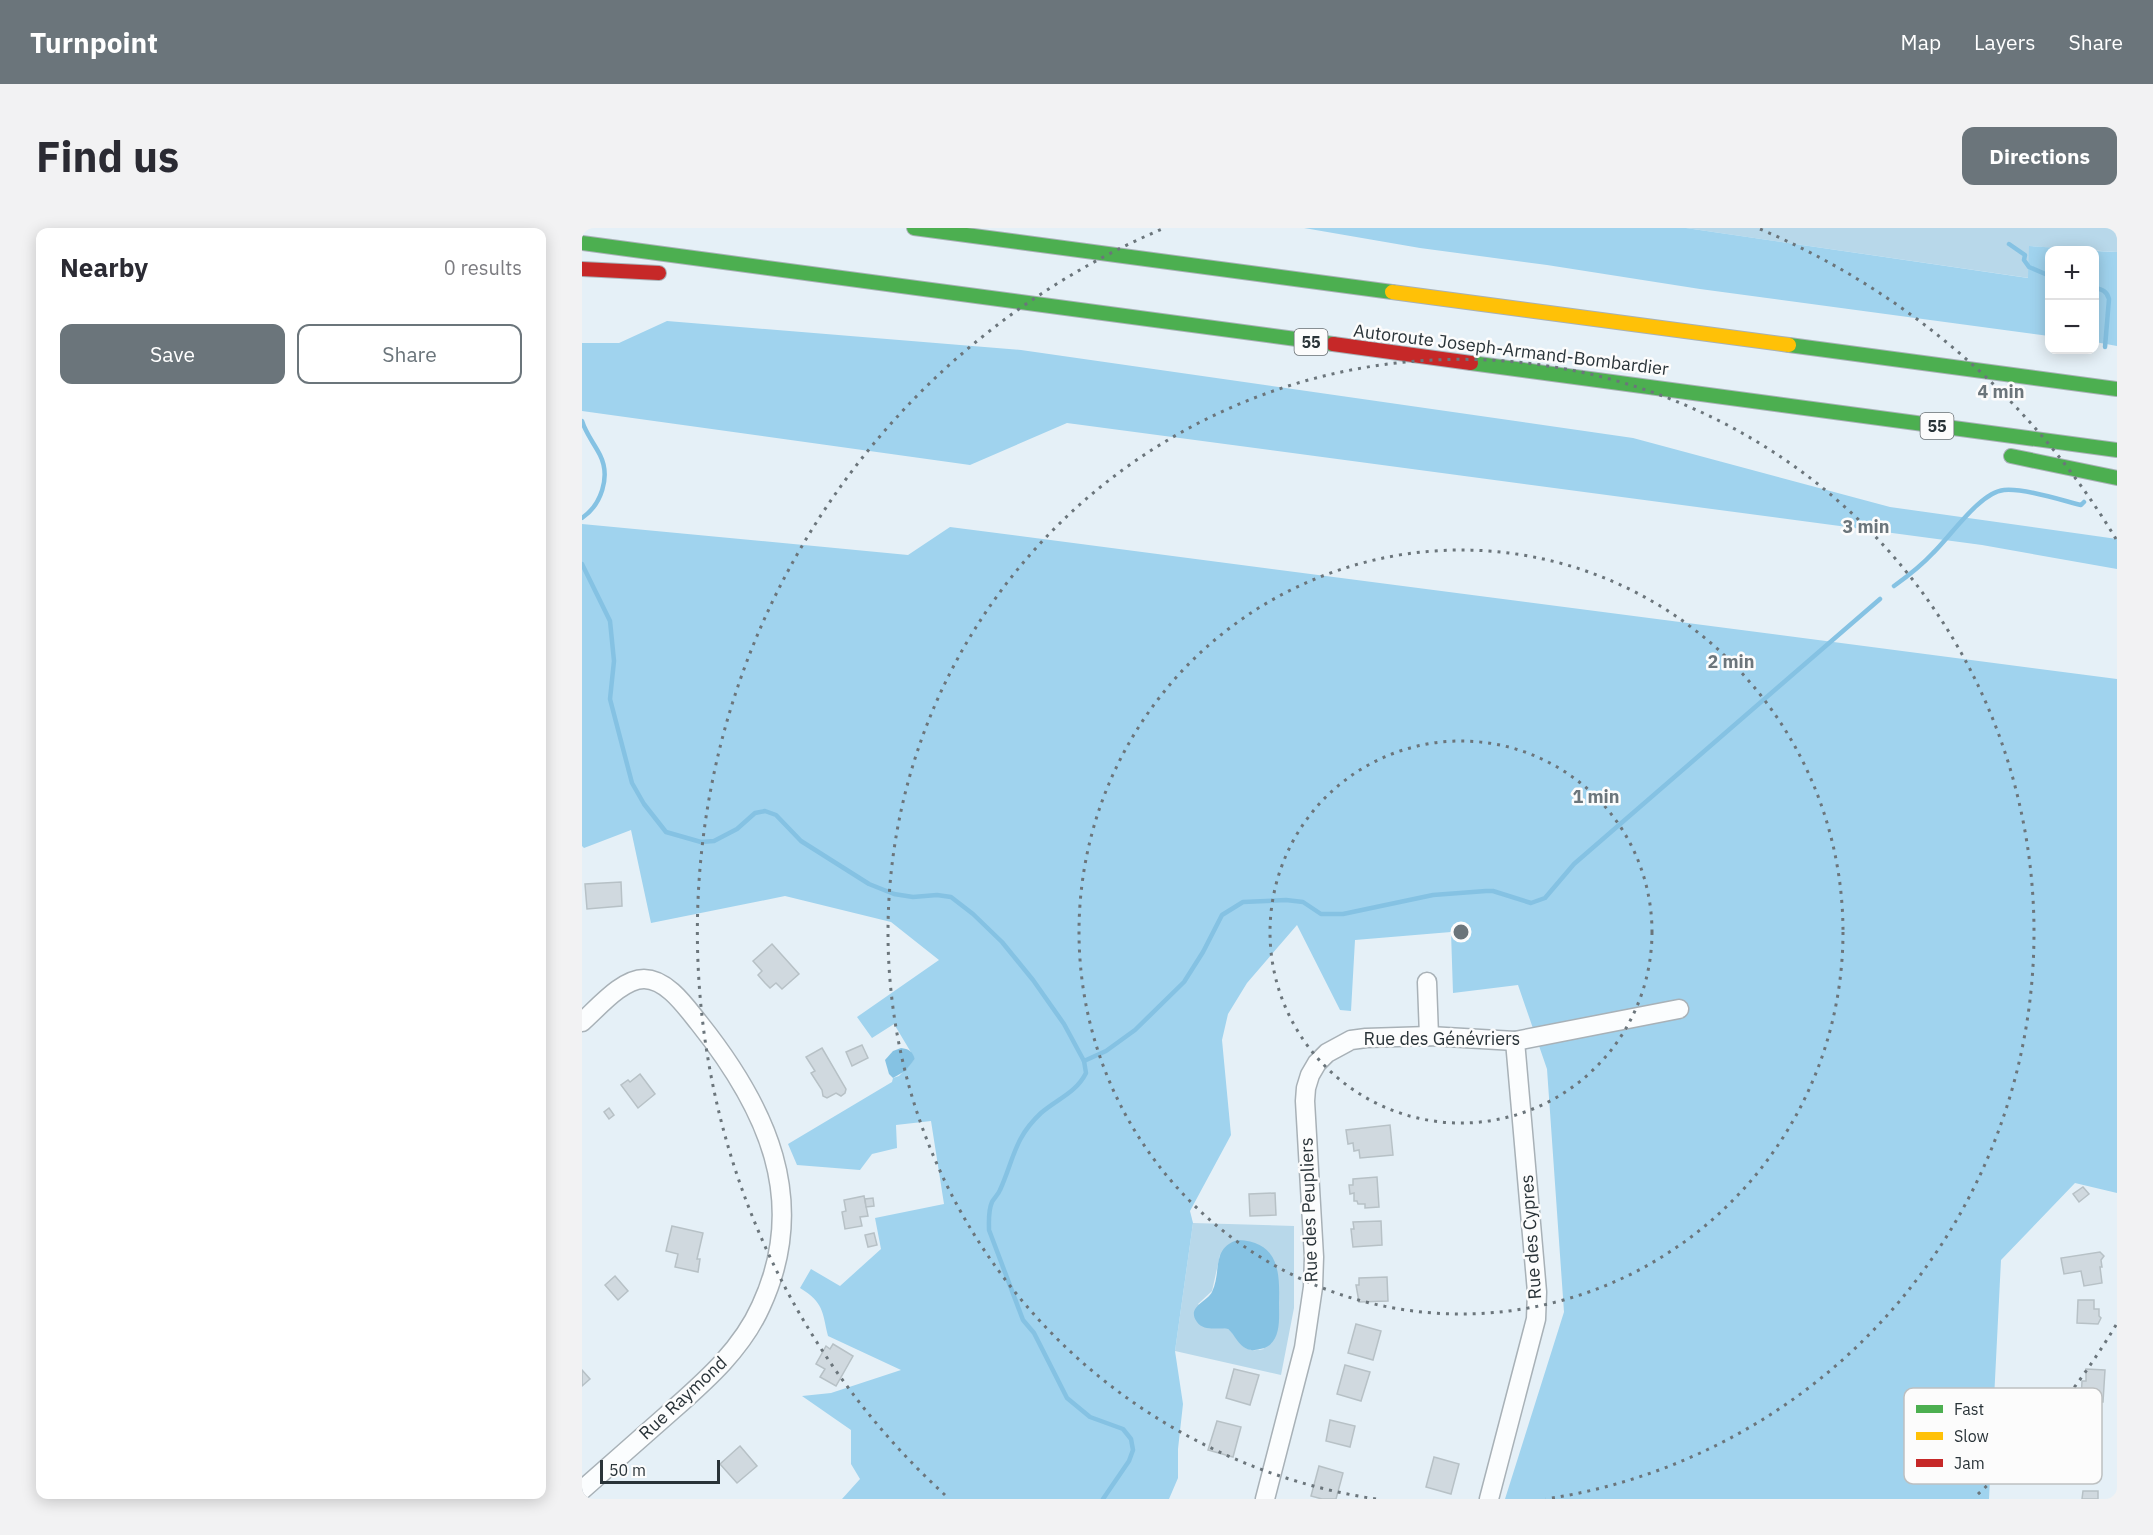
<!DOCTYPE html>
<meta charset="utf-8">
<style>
body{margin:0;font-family:"IBM Plex Sans",sans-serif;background:#f2f2f3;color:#2b2b33}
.controls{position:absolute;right:18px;top:18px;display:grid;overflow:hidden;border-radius:12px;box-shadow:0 3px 15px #0003}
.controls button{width:54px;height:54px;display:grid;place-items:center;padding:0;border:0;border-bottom:2px solid #e1e1e2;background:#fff;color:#2b2b33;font:30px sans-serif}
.scale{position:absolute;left:18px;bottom:15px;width:120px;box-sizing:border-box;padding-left:6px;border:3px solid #293338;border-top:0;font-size:16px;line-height:21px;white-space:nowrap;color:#293338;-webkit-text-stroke:4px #fcfcfc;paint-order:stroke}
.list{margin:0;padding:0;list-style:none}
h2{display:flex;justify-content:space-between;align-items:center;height:78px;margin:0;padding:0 24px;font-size:26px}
h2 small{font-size:20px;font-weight:400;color:#7c7c81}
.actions{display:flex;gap:12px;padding:18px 24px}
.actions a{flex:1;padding:14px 0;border:2px solid #6b757b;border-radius:12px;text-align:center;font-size:21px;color:#6b757b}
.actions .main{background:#6b757b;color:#fff}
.map{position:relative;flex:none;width:1535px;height:1271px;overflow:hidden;border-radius:12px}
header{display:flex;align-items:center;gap:36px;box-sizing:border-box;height:84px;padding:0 30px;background:#6b757b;color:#fff}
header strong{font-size:28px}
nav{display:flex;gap:33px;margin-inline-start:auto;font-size:21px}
.intro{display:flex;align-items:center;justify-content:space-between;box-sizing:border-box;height:144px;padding:0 36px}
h1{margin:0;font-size:42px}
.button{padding:15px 27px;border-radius:12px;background:#6b757b;color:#fff;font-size:21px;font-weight:700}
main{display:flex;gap:36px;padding:0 36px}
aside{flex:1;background:#fff;border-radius:12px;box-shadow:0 3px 15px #0003}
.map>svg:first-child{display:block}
.green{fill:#b8d8ea;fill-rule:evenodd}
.forest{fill:#a0d3ee}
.water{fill:#85c2e3}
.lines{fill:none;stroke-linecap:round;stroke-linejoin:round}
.stream{stroke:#85c2e3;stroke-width:4.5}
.building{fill:#d0d9df;stroke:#b7c1c6;stroke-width:1.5}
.street-casing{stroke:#a8b1b7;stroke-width:21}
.fast-casing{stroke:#a8b1b7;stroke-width:16}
.slow-casing{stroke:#a8b1b7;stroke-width:16}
.jam-casing{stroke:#a8b1b7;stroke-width:16}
.street{stroke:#fbfdfe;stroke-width:18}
.fast{stroke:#4caf50;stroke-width:14}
.slow{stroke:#ffc107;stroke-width:14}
.jam{stroke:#c62828;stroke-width:14}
.ring{fill:none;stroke:#6b757b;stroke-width:3;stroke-dasharray:3 6}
.labels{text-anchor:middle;stroke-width:5;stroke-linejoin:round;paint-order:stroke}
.shield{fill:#fcfcfc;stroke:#686f73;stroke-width:1.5}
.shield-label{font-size:16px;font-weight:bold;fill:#293338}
.street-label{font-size:18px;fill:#293338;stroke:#fcfcfc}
.key{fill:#fcfcfc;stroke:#bdc0c1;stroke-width:1.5}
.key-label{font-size:16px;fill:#293338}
.centre{fill:#6b757b;stroke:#fcfcfc;stroke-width:3}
.ring-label{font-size:18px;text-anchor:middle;font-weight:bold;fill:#6b757b;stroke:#fcfcfc;stroke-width:5;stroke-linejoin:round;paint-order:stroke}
</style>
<header>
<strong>Turnpoint</strong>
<nav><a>Map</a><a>Layers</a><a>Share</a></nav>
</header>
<div class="intro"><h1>Find us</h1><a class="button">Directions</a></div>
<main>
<aside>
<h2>Nearby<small>0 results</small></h2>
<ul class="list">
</ul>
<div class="actions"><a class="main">Save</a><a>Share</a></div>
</aside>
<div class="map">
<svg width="1535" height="1271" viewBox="0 0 1535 1271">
<rect width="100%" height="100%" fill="#e5f0f7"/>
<g class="green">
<path d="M1104 0H1535V24L1448 18 1447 50Z"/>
<path d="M611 995 712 998V1080L699 1147 593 1123ZM638 1027 682 1121C659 1126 660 1114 646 1101L641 1100 616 1076 630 1063Z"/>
</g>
<g class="forest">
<path d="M722 0H1104L1446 50 1447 18 1511 22H1468L1467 108 1118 61 965 37 838 20Z"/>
<path d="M1513 23 1535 24V118L1513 114Z"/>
<path d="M85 93 439 122 1051 210 1308 279 1535 311V341L1400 317 485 195 388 237 0 183V115H37Z"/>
<path d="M0 296 326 327 368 299 1535 451V965L1493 955 1419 1032 1407 1271H923L982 1084 965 841 936 757 871 765 869 704 773 712 769 783 758 782 715 697 665 755 646 786 640 812 649 907 608 983 611 995 593 1123 601 1176 596 1221V1250L587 1271H260L278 1251 269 1236V1202L220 1168 249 1165 319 1142 246 1108C240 1083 242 1075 218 1060L229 1041 258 1058 299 1021 293 990 362 976 349 893 314 897 315 920 290 926 278 942 215 937 206 916 310 854 311 850 317 848 333 831 312 796 290 810 275 789 357 732 309 694 203 668 69 695 49 602 2 620 0 618Z"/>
</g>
<g class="water">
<path d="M319 820C327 821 330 823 333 831L323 843 311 850 307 846 303 832 311 823Z"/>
<path d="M656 1012C696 1014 698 1042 697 1075 697 1091 700 1117 678 1121 674 1122 669 1123 665 1121 656 1117 653 1107 646 1101 636 1099 622 1104 615 1094 604 1079 625 1074 630 1064 640 1043 629 1020 656 1012Z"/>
</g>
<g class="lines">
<g class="stream">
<path d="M1427 16 1443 27 1442 32 1447 39 1468 48"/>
<path d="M1512 60C1520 61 1525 63 1527 71L1523 119"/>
<path d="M0 193C4 206 12 215 18 227 29 249 19 277 0 290"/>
<path d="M0 336 28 393 32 433 28 471 50 555 62 576 84 604 119 614 132 613 155 601 173 585 183 583 194 587 219 613 287 656 312 666 331 669 355 667 369 669 391 686 420 714 451 752 482 796 502 833 504 845C494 865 475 871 459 885 432 910 432 931 418 962 416 967 412 970 410 974 406 983 407 992 407 1002L441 1092 452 1105 485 1170 508 1189 541 1201 549 1211 551 1222 547 1233 521 1271"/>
<path d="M1312 358C1326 348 1339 338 1351 325 1368 309 1398 264 1422 262 1441 260 1479 272 1499 277L1502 274"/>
<path d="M502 833 524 823 553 802 602 754 621 724 640 687 661 674 704 672 721 674 739 686H761L851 667 904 663H911L949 675 963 670 992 636 1298 371"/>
</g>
</g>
<g class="building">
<path d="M39 654 40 678 5 681 3 656Z"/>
<path d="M190 716 217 746 200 761 194 755 188 760 183 755 176 747 180 743 171 733Z"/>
<path d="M280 817 286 830 270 838 264 824Z"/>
<path d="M240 820 264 861 263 865 259 868 254 865 245 870 241 868 240 862 229 845 233 843 224 829Z"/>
<path d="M58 846 73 866 56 880 39 857 46 852 48 854Z"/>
<path d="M27 880 32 887 27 891 22 884Z"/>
<path d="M808 897 811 927 778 930 777 922 772 923 771 915 766 916 764 902Z"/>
<path d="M795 949 797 979 783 980V976H776L775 973H772V965L768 966 767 957H771V951Z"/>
<path d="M1501 959 1507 966 1497 974 1491 966Z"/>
<path d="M693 965 694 987 668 988 667 966Z"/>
<path d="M282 968 286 988 278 989 280 998 263 1001 260 984 264 983 262 972Z"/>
<path d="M291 970 292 978 284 979 283 971Z"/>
<path d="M799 993 800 1017 771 1019 769 1001H772L771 994Z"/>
<path d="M90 998 121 1005 115 1031H118L116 1044 93 1039 96 1026 84 1023Z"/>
<path d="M292 1005 295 1017 286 1019 283 1007Z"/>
<path d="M1518 1024 1522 1028 1519 1032 1520 1039H1518L1520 1055 1502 1058 1499 1043 1482 1046 1479 1030Z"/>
<path d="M33 1048 46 1063 36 1072 23 1057Z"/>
<path d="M805 1049 806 1073 777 1074 774 1057H777V1050Z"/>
<path d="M1496 1072H1512V1081H1517V1088L1519 1090 1516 1096 1495 1095Z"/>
<path d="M774 1096 799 1103 791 1132 766 1125Z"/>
<path d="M251 1116 271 1128 254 1158 238 1149 243 1141 234 1136 244 1118 248 1121Z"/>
<path d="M763 1137 788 1144 779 1173 755 1166Z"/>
<path d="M652 1141 677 1147 668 1177 644 1170Z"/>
<path d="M1504 1141 1523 1142 1521 1174 1499 1173 1500 1153H1504Z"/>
<path d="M0 1142 8 1151 0 1158Z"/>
<path d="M748 1192 773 1198 768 1219 744 1213Z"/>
<path d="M635 1193 659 1199 651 1229 626 1222Z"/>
<path d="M158 1218 175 1238 155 1255 138 1236Z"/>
<path d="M852 1229 877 1236 869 1266 844 1259Z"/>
<path d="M737 1238 761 1245 754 1271H740L729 1268Z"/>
<path d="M1501 1263H1516V1271H1500Z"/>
</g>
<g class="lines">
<g class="street-casing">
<g id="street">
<path d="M845 754 847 808"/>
<path d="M0 794C16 780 40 751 62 751 85 751 104 779 117 795 184 879 228 972 179 1078 159 1123 121 1155 85 1187 57 1212 28 1237 0 1262"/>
<path d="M683 1271 722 1120 731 1059 732 1029 723 873 724 860 728 847 735 835 745 825 769 812 784 810 847 808 933 813 1097 781"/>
<path d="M907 1271 954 1091 955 1064 933 813"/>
</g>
</g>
<g class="fast-casing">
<g id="fast">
<path d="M332 0 810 64"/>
<path d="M0 15 751 116"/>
<path d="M1207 117 1535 161"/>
<path d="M889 135 1535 222"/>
<path d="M1429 228 1535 250"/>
</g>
</g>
<g class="slow-casing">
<path id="slow" d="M810 64 1207 117"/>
</g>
<g class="jam-casing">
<g id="jam">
<path d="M0 41 77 45"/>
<path d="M751 116 889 135"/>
</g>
</g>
<use href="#street" class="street"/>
<use href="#fast" class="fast"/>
<use href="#slow" class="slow"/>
<use href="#jam" class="jam"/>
</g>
<g class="ring">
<circle cx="879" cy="704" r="191"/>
<circle cx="879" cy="704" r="382"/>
<path d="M794 1271A573 573 0 1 1 964 1271"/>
<path d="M1534 1097A764 764 0 0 1 1395 1267M363 1267A764 764 0 0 1 580 1M1178 1A764 764 0 0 1 1534 311"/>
</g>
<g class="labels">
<g class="shield">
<rect x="712.5" y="101" width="33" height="26" rx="4.5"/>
<rect x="1338.5" y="185" width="33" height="26" rx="4.5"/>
</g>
<g class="shield-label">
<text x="729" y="120">55</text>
<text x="1355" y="204">55</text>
</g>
<g class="street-label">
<text transform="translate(929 122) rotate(7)" y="6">Autoroute Joseph-Armand-Bombardier</text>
<text x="860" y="817">Rue des Génévriers</text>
<text transform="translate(727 982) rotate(-92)" y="6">Rue des Peupliers</text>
<text transform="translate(949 1009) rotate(-94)" y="6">Rue des Cypres</text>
<text transform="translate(101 1170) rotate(-43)" y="6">Rue Raymond</text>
</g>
</g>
<rect x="1322" y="1160" width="198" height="96" rx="9" class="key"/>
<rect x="1334" y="1177" width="27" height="8" fill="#4caf50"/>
<rect x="1334" y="1204" width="27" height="8" fill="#ffc107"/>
<rect x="1334" y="1231" width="27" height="8" fill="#c62828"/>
<g class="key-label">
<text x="1372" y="1187">Fast</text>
<text x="1372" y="1214">Slow</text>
<text x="1372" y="1241">Jam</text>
</g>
<circle cx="879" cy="704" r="9" class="centre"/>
<g class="ring-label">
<text x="1419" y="170">4 min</text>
<text x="1284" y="305">3 min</text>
<text x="1149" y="440">2 min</text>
<text x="1014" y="575">1 min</text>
</g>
</svg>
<div class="controls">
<button>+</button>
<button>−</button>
</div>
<div class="scale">50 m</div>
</div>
</main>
